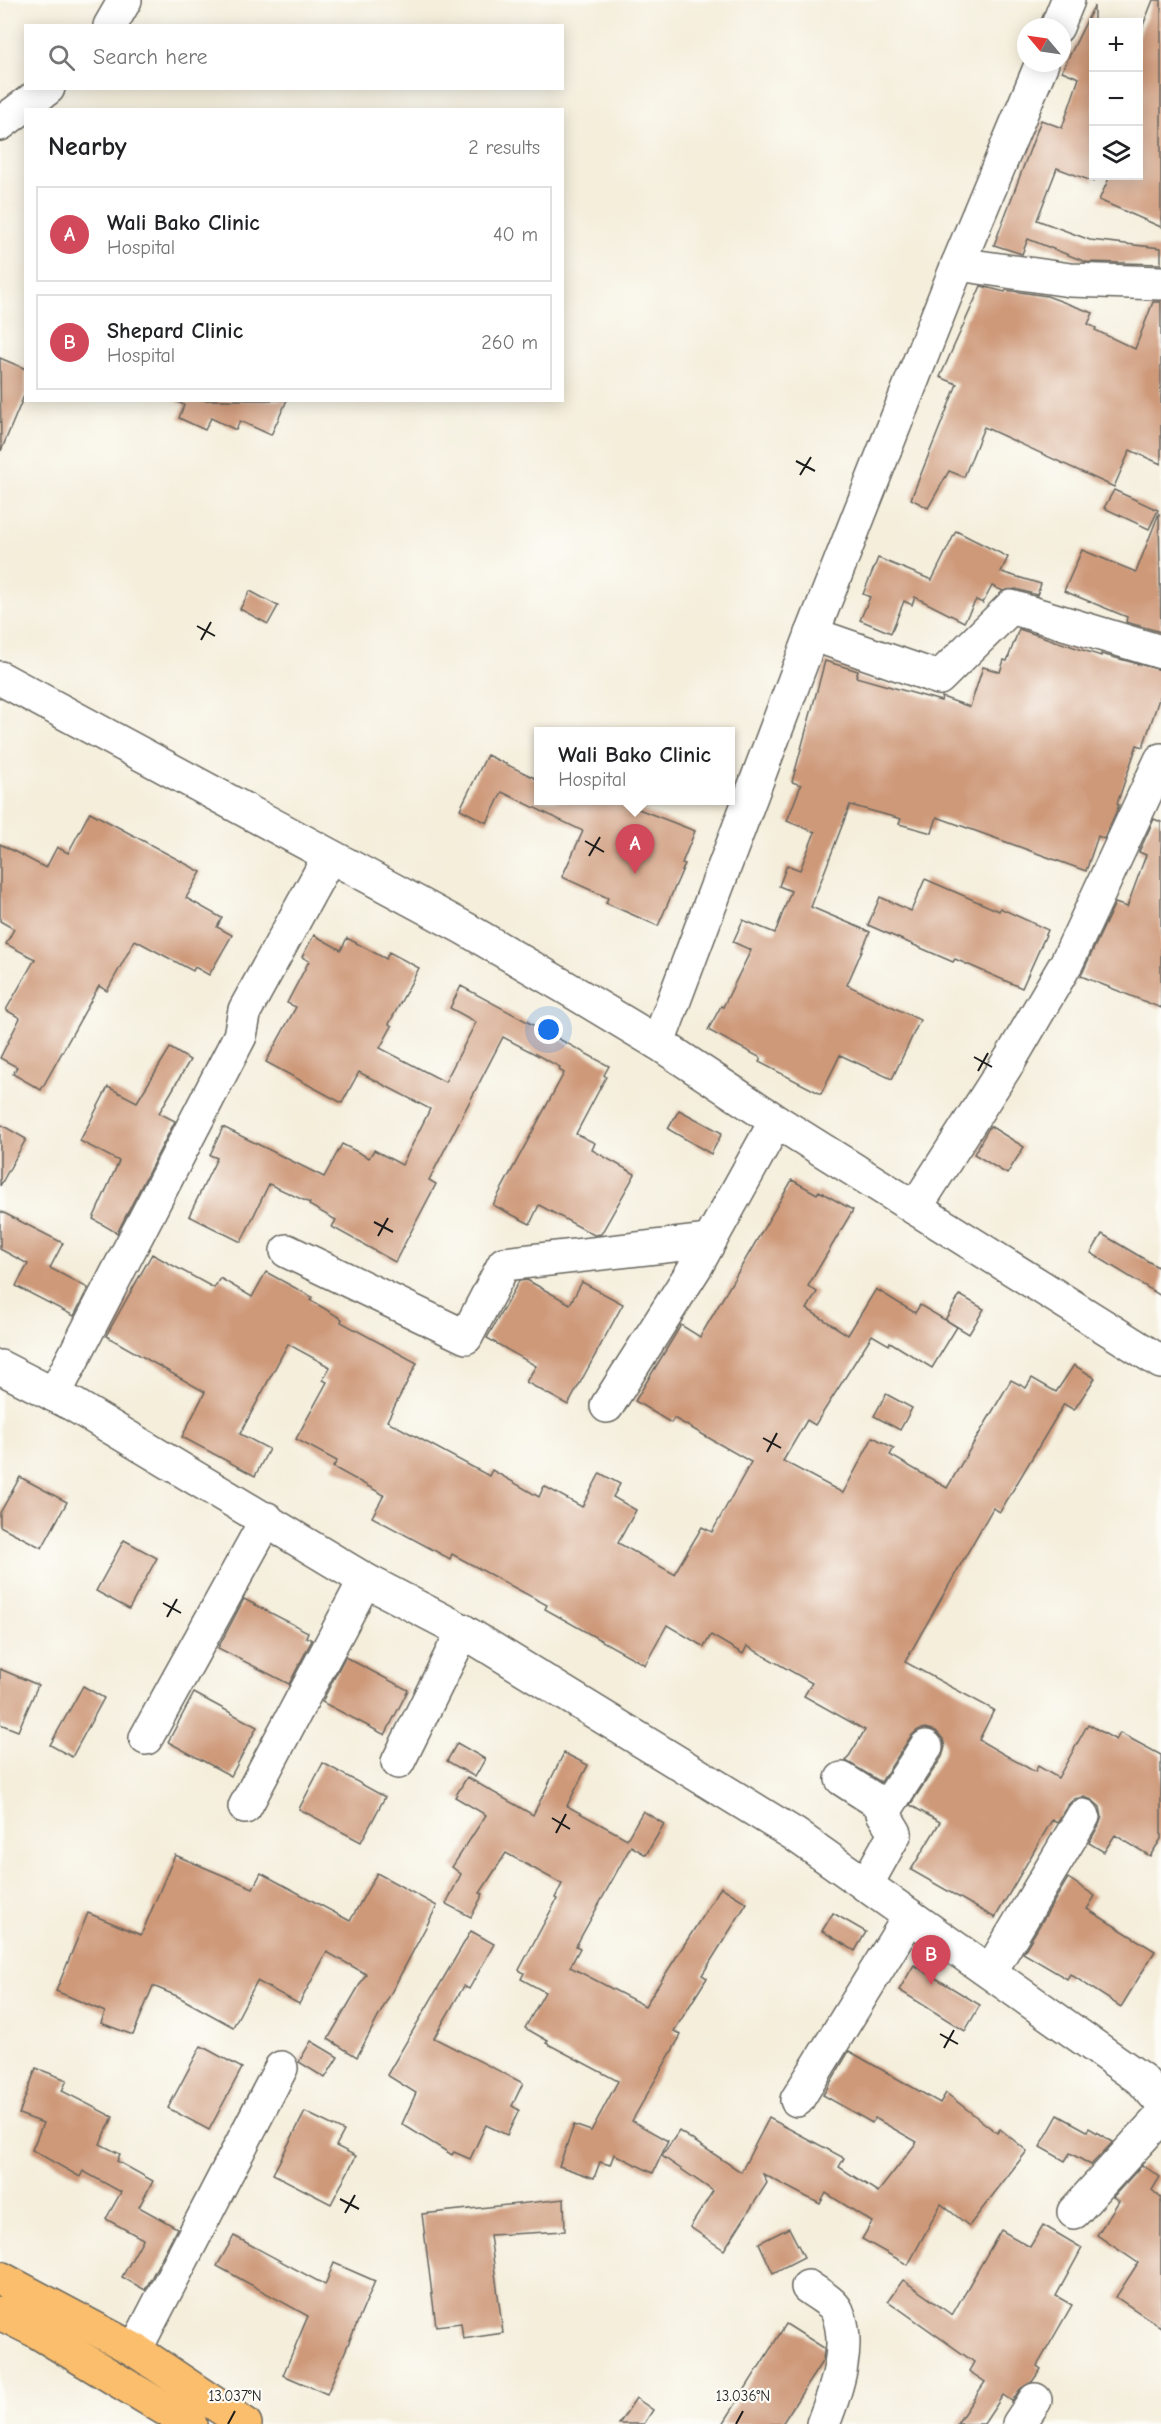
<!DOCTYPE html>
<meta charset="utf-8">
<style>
body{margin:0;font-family:"Comic Neue",sans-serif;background:#f2f2f2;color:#202124}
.controls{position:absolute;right:18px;top:18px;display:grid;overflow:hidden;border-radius:0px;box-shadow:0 3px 15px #0003}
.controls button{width:54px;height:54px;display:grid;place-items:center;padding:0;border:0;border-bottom:2px solid #e0e0e0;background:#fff;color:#202124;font:30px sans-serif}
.compass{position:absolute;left:1017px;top:18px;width:54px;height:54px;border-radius:50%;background:#fff;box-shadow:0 3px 15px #0003;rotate:299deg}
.you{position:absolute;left:549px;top:1030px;width:21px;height:21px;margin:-15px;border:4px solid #fff;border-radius:50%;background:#1a73e8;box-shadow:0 0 0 9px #1a73e833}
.badge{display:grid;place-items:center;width:39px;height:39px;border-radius:50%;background:#d1495b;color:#fff;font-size:20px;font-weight:700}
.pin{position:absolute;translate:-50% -50px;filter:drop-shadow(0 2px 3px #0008)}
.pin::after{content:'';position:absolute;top:32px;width:21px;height:18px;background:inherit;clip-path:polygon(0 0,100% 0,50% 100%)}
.popup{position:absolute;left:534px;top:727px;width:201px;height:78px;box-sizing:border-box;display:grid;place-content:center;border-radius:0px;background:#fff;filter:drop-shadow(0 2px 4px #0005);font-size:20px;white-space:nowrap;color:#757577}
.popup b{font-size:22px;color:#202124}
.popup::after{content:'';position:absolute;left:50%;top:100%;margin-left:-12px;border:12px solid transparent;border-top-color:#fff}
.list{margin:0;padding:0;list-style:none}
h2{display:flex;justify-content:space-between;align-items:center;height:78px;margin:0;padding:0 24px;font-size:26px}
h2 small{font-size:20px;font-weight:400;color:#757577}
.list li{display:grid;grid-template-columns:39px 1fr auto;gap:18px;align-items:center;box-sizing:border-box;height:96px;margin:0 12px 12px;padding:0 12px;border:2px solid #e0e0e0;border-radius:0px}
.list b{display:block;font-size:22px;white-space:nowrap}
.list p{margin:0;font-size:20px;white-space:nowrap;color:#757577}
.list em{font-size:20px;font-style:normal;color:#757577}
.icon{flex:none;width:33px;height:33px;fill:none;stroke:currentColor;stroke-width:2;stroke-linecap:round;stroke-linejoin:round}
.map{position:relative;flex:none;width:1161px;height:2424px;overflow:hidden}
.search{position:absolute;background:#fff;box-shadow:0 3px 15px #0003;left:24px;top:24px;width:540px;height:66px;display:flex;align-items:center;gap:15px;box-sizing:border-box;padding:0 21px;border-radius:0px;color:#757577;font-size:22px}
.panel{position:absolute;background:#fff;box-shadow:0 3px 15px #0003;left:24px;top:108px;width:540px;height:294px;border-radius:0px}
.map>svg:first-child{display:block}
.building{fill:#ce9979}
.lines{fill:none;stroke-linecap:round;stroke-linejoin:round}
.minor-casing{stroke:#68665f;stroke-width:36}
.major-casing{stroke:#68665f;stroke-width:36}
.minor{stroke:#fff;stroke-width:33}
.major{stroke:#fabe6d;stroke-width:33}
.ticks{fill:none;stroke:#1c1c1c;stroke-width:2}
.ticks-label{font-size:15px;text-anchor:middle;fill:#1c1c1c;stroke:#fdfcf7;stroke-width:4.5;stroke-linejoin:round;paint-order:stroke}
</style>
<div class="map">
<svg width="1161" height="2424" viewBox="0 0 1161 2424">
<rect width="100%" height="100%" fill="#fdfcf7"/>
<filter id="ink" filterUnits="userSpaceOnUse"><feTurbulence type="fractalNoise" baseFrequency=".0167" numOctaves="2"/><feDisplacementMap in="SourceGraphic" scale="12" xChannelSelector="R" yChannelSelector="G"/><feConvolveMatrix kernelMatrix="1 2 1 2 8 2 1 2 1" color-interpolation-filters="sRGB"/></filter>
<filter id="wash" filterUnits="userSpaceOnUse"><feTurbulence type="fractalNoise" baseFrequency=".008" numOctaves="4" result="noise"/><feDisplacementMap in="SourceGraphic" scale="24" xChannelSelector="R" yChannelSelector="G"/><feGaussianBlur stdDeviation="1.35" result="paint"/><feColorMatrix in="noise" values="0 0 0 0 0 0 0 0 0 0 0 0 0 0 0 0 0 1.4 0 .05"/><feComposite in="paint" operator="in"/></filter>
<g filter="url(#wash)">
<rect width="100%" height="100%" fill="#f4eedb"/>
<g id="blocks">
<g class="building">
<path d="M1153 0H1161V227L1099 200 1110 176H1138V38Z"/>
<path d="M1094 6V182L1057 168 1037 220 1090 240 1161 248V264L1086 262 1028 239 1022 254 994 245 1041 120 1062 128 1079 78 1062 71Z"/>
<path d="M981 286 1005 292 1006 290 1047 296 1093 313 1088 324 1096 328 1095 330 1135 349 1153 302H1161V464L1130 450 1114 487 984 427 964 477 949 471 928 508 911 499 957 384 940 377Z"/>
<path d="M0 358 26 369V391L1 451Z"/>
<path d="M174 400H287L271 435 240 421 236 430 211 418 205 430 179 418 184 405Z"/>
<path d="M1114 490 1158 510 1149 529 1104 508Z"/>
<path d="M1159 513 1161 632 1126 622 1127 617 1064 591 1082 550 1136 572Z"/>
<path d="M956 531 1008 557 1001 572 1041 584 1037 595 1016 589 1003 591 992 586 983 603 976 600 964 622 915 597 912 605 904 601 891 633 860 620 870 597 863 594 878 558 932 580Z"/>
<path d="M250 591 278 606 268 624 240 609Z"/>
<path d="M1019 629 1101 656V654L1161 670V693L1143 747 1137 745 1117 804 1119 805 1104 839 1098 836 1086 871 937 817 932 833 899 824 901 819 850 805 811 907 870 932 847 985 920 1020 892 1079 840 1055 821 1094 759 1062 761 1058 708 1030 721 1006 723 1007 751 950 733 942 743 920 775 933 791 891 779 886 787 865 800 870 815 832 787 821 801 785 792 782 825 661 858 671 856 677 941 701 942 697 970 707 983 667 1000 672 1004 660 1007 661Z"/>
<path d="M487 755 539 780V801H618L695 831 682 863 685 864 658 926 606 903 608 898 562 877 583 831 502 792 487 823 460 809Z"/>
<path d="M90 812 201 872 186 898 222 918 217 927 232 935 209 975 195 967 193 971 135 940 107 991 99 986 41 1090 13 1074 17 1067 0 1058 20 1018 6 1010 35 959 6 944 14 929 0 921V844L46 868 57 847 68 853Z"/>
<path d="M1154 819 1161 822V1008L1081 976 1115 903 1127 907 1146 855 1139 852Z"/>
<path d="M925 879 999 911 1000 908 1048 930 1022 988 955 959 953 962 868 925 880 897 911 911Z"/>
<path d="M314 935 341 950 347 938 386 959 389 952 419 968 389 1024 392 1026 380 1048 445 1082 476 1022 450 1008 461 986 609 1066 604 1075 606 1077 576 1134 595 1143 592 1150 635 1174 601 1234 594 1235 539 1205 530 1224 493 1205 564 1073 559 1070 560 1067 503 1037 429 1180 436 1184 395 1262 332 1227 336 1220 309 1205 310 1203 269 1184 241 1242 189 1216 217 1158 210 1155 223 1127 324 1177 342 1144 369 1158 374 1150 402 1165 430 1109 359 1072 342 1103 266 1062 296 1007 287 1003 309 961 302 957Z"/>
<path d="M170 1048 190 1060 159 1113 175 1121 117 1233 93 1219 119 1161 80 1141 108 1087 137 1102Z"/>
<path d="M679 1110 722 1133 711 1154 668 1129Z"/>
<path d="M0 1124 26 1139 0 1186Z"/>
<path d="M990 1126 1024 1147 1007 1174 974 1154Z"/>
<path d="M792 1180 817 1194 819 1191 853 1210 808 1286 817 1292 807 1309 848 1335 876 1289 915 1313 920 1305 945 1320 960 1295 984 1309 969 1334 946 1320 957 1327 932 1368 890 1342 889 1345 872 1335 815 1425 807 1420 783 1461 843 1493 873 1437 894 1448 890 1455 947 1488 1011 1380 1026 1388 1032 1378 1056 1392 1074 1365 1095 1378 1074 1410 1064 1404 1000 1512 993 1508 905 1662 994 1710 979 1740 1035 1772 1038 1766 1058 1778 1088 1724 1116 1740 1120 1733 1161 1755V1839L1150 1856 1115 1835 1104 1852 1089 1843 1099 1825 1102 1817 1100 1807 1092 1800 1084 1797 1074 1799 1067 1806 1057 1823 1052 1820 995 1918 911 1870 940 1822 910 1805 942 1757 945 1747 943 1739 936 1731 926 1728 918 1730 911 1736 881 1782 846 1761 865 1730 804 1696 812 1683 747 1646 743 1654 711 1635 704 1647 667 1625 645 1665 545 1609 547 1605 452 1554 450 1559 372 1517 384 1495 333 1467 337 1461 296 1439 327 1382 323 1380 330 1367 288 1344 240 1434 269 1449 255 1476 182 1437 205 1392 106 1336 152 1254 214 1288 220 1278 252 1297 266 1272 312 1297 310 1300 342 1319 341 1322 417 1363 387 1421 489 1476 492 1470 539 1497 544 1486 582 1507 600 1473 620 1484 613 1497 636 1510 618 1543 674 1574 702 1527 712 1532 751 1462 674 1418 671 1423 635 1401 681 1325 700 1337Z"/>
<path d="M0 1211 63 1243 50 1268 88 1288 74 1316 16 1286 28 1264 0 1249Z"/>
<path d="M1102 1234 1161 1269V1296L1091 1253Z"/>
<path d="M527 1280 570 1304 582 1282 623 1304 568 1405 526 1382 536 1366 487 1338 519 1281Z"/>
<path d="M886 1394 912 1408 900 1430 874 1416Z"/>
<path d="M20 1477 67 1502 42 1548 0 1526V1513Z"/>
<path d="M124 1540 157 1558 129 1609 96 1591Z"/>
<path d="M244 1599 308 1632 306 1637 312 1640 289 1684 218 1648Z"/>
<path d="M345 1657 408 1690 385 1735 322 1702Z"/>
<path d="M0 1669 38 1685 18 1731 0 1724Z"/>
<path d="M83 1686 104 1698 72 1757 50 1745Z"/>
<path d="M194 1693 257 1727 231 1776 168 1742Z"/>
<path d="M457 1743 485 1759 475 1777 447 1761Z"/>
<path d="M564 1753 588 1765 567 1806 627 1839 643 1811 664 1824 646 1855 631 1846 576 1946 580 1948 570 1967 645 2006 721 1887 747 1903 702 1975 707 1978 674 2031 681 2035 632 2121 668 2141 653 2173 614 2154 610 2165 600 2162 594 2178 559 2166 574 2125 591 2131 618 2081 546 2043 548 2041 525 2028 545 1992 521 1979 524 1973 519 1970 557 1899 555 1898 562 1884 506 1853 480 1893 483 1894 471 1917 446 1904 461 1874 452 1867 486 1815 455 1797 467 1777 533 1815Z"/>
<path d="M323 1763 385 1797 361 1842 299 1809Z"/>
<path d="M175 1855 253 1888 261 1873 350 1921 377 1873 437 1906 357 2057 328 2039 366 1974 327 1952 299 2004 257 1981 233 2027 177 1996 153 1986 133 2035 101 2023 105 2012 56 1991 88 1913 141 1935Z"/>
<path d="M1068 1878 1095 1896 1087 1909 1155 1951 1121 2007 1070 1974 1067 1979 1023 1953Z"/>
<path d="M833 1913 866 1932 855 1951 822 1931Z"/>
<path d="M471 1931 494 1944 469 1989 464 1986 434 2038 523 2083 512 2106 519 2110 507 2135 486 2125 470 2159 454 2152 452 2155 402 2124 416 2093 387 2075Z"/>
<path d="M914 1965 980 2005 965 2031 899 1990Z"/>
<path d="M311 2041 338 2057 325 2078 299 2062Z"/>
<path d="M201 2046 242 2068 209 2130 168 2108Z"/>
<path d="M849 2051 940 2103 946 2093 997 2133 1000 2129 1027 2151 969 2226 941 2204 908 2265 862 2239 872 2222 826 2193 820 2204 763 2174 767 2183 724 2250 690 2227 713 2191 662 2156 679 2131 741 2172 769 2118 844 2158 839 2167 878 2192 917 2142 875 2118 872 2123 823 2095Z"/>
<path d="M36 2068 67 2080 62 2091 113 2117 100 2144 120 2154 117 2161 153 2181 139 2207 177 2228 145 2290 122 2277 143 2239 106 2219 121 2192 83 2171 80 2177 32 2150 43 2123 19 2114Z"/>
<path d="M305 2112 344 2131 336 2146 356 2156 331 2204 273 2174Z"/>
<path d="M1058 2115 1087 2131 1089 2128 1113 2142 1091 2165 1070 2153 1065 2161 1040 2147Z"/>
<path d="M1142 2165 1160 2177 1152 2190 1161 2198V2327L1116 2297 1138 2263 1097 2235 1119 2201 1113 2197Z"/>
<path d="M564 2199 565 2231 490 2235 503 2333 463 2339 461 2323 436 2326 422 2214Z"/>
<path d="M1043 2225 1082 2248 1056 2296 1072 2305 1037 2366 1041 2369 1032 2382 1020 2389 1012 2401 1003 2395 984 2424H957L985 2382 969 2371 974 2362 888 2301 903 2280 952 2315 1001 2230 1030 2247Z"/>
<path d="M789 2228 804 2257 773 2273 759 2243Z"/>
<path d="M234 2236 325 2285 334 2263 375 2281 327 2394 283 2375 308 2316 217 2266Z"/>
<path d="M786 2324 824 2348V2351L823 2360 782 2424H723Z"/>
<path d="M636 2398 653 2410 644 2424H619Z"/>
</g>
</g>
</g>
<g filter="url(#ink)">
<use href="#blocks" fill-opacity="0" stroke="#68665f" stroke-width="1.5"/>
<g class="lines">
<g class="minor-casing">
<g id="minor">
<path d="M110 26 125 0"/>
<path d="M1057 27 1068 0"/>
<path d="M0 124 48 88"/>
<path d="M958 264 1070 280 1161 283"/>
<path d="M812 634 939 678 1011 607 1161 652"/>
<path d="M0 678 464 928 565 987 658 1043 776 1121 1161 1362"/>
<path d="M658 1043 812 634 958 264 1042 63"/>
<path d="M915 1208 1011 1058 1067 962 1161 760"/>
<path d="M287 1251 466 1337 504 1264 709 1241"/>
<path d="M0 1367 74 1405 365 1580 463 1631 794 1834 1142 2080 1161 2102"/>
<path d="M54 1395 240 1036 245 1010 329 857"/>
<path d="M607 1406 696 1266 776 1121"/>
<path d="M146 1738 267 1519"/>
<path d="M398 1762 463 1631"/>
<path d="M842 1779 887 1808"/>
<path d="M245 1807 365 1580"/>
<path d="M866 1885 895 1833 883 1813 926 1747"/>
<path d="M990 1972 1083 1816"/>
<path d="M797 2100 910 1916"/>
<path d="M1074 2212 1161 2117"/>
<path d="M808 2287C816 2293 833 2302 837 2311 852 2345 836 2391 823 2424"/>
<path d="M135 2350 281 2068"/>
<path d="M1019 2424 1035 2400"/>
</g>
</g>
<g class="major-casing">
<g id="major">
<path d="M0 2278 135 2350 245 2424"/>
<path d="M0 2313 36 2331 190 2424"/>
</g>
</g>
<use href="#minor" class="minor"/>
<use href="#major" class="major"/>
</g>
</g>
<path class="ticks" d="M796 461 815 471M800 475 811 457M197 626 215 636M201 640 211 622M585 841 604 852M589 856 600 837M974 1057 992 1067M978 1071 988 1053M374 1222 393 1232M378 1236 388 1218M763 1438 781 1448M767 1452 777 1433M163 1603 181 1613M167 1617 177 1599M552 1818 570 1829M556 1833 566 1814M940 2034 958 2044M944 2048 954 2030M340 2199 359 2209M345 2213 355 2195M228 2424 235 2411M736 2424 743 2411"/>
<g class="ticks-label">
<text x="235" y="2401">13.037°N</text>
<text x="743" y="2401">13.036°N</text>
</g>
</svg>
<div class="controls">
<button>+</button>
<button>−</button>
<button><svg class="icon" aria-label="layers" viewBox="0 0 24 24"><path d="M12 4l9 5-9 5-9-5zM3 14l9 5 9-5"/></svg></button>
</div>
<svg class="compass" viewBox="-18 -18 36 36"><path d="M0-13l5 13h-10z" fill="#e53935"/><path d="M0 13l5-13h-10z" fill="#757577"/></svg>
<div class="you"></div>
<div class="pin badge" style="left:635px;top:874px">A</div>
<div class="popup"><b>Wali Bako Clinic</b>Hospital</div>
<div class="pin badge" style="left:931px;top:1985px">B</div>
<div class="search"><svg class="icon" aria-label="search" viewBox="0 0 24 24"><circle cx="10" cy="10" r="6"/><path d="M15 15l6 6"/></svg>Search here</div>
<section class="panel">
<h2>Nearby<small>2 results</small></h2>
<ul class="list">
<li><span class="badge">A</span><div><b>Wali Bako Clinic</b><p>Hospital</p></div><em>40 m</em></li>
<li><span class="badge">B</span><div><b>Shepard Clinic</b><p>Hospital</p></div><em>260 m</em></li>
</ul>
</section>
</div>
